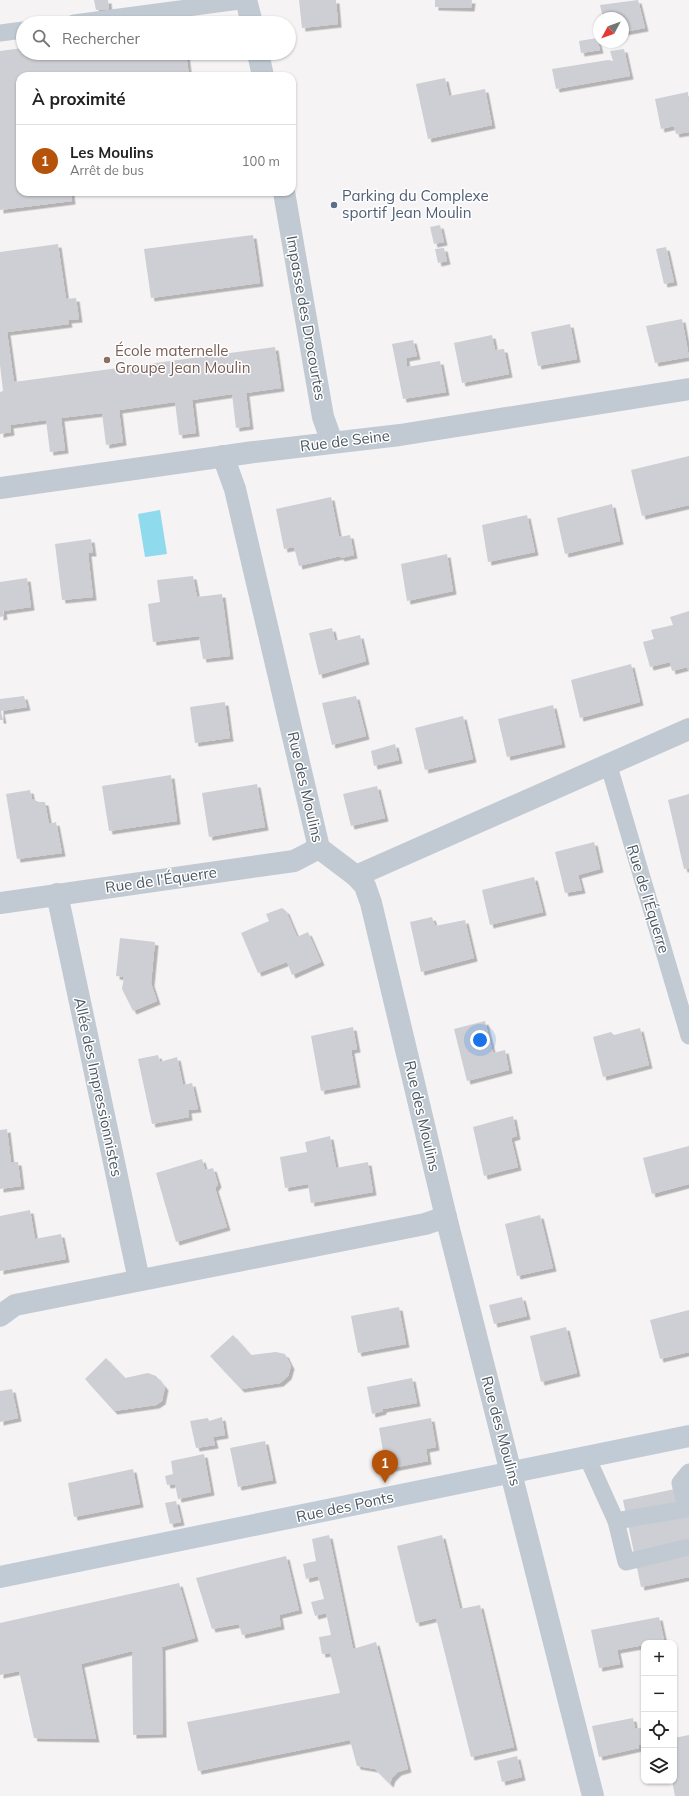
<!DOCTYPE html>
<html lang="fr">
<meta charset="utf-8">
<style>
body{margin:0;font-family:Mulish,sans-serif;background:#f2f2f2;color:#222}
.controls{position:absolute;right:12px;bottom:12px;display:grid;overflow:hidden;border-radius:8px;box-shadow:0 1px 3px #0004}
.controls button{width:36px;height:36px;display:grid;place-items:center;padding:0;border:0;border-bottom:1px solid #e0e0e0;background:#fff;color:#222;font:20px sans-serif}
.compass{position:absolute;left:593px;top:12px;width:36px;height:36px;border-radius:50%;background:#fff;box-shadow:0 1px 3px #0004;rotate:229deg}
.you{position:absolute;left:480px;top:1040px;width:14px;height:14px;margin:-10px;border:3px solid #fff;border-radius:50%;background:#1a73e8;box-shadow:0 0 0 6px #1a73e833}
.badge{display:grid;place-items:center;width:26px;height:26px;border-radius:50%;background:#b45309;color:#fff;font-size:13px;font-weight:700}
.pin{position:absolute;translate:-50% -33px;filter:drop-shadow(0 1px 2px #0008)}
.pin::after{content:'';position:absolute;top:21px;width:14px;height:12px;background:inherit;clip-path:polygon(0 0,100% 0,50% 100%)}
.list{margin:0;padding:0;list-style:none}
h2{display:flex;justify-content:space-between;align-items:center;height:52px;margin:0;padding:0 16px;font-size:17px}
h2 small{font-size:13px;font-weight:400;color:#767676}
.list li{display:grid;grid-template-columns:26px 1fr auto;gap:12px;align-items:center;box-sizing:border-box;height:72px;padding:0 16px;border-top:1px solid #e0e0e0}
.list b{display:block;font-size:15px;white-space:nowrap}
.list p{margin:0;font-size:13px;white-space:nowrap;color:#767676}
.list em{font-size:13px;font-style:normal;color:#767676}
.icon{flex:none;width:22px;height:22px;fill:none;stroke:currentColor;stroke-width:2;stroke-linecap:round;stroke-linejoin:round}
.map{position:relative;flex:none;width:689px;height:1796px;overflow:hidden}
.search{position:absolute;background:#fff;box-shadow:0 1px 3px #0004;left:16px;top:16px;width:280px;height:44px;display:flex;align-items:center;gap:10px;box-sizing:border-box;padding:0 14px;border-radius:22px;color:#767676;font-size:15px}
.panel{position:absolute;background:#fff;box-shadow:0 1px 3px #0004;left:16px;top:72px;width:280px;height:124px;border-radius:12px}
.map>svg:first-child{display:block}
.water{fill:#90daee}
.building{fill:#cdcfd5;filter:url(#shadow)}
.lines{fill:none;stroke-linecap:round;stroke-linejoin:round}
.service{stroke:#c1cad2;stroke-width:17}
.minor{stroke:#c1cad2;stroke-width:22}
.secondary{stroke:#c1cbd6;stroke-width:22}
.service-dot{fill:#5c6f8a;stroke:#fff;stroke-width:1.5}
.education-dot{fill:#8d6e63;stroke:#fff;stroke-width:1.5}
.labels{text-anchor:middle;stroke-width:3;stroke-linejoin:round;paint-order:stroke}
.service-label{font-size:15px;fill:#4e5e75;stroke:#fff;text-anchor:start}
.street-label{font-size:15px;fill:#4a5661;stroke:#fff}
.education-label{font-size:15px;fill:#785e54;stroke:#fff;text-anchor:start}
</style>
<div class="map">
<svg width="689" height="1796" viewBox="0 0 689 1796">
<defs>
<filter id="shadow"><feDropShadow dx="3.5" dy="3.5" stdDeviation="0" flood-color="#0004"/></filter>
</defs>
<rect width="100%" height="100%" fill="#f5f3f3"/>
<path class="water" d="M160 510 167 554 145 557 138 514Z"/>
<g class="building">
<path d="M94 0H108L109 9 96 10Z"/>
<path d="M299 0H336L338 24 302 28Z"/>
<path d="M435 0H472L471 8 435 7Z"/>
<path d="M638 0 645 28 623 32V18H603L600 5Z"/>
<path d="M597 38 600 50 581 53 579 41Z"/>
<path d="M23 48V53H186L189 76H20V192H71L72 201 0 210V51Z"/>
<path d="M624 49 630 76 556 89 552 69 608 60 613 61 610 51Z"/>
<path d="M445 78 449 96 485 89 492 125 428 139 416 84Z"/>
<path d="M688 92 689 132 676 134 674 126 661 129 655 99Z"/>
<path d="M440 225 444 242 434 244 430 227Z"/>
<path d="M253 235 260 283 151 298 144 249Z"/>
<path d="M58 244 66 299 76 298 79 319 68 320 69 324 7 332 14 382 275 347 281 388 246 393 250 426 236 428 232 394 192 400 196 433 179 435 175 402 119 410 123 442 106 445 102 413 61 418 65 450 50 452 46 420 10 425 11 432 0 434V392L3 391 0 365V252Z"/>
<path d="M666 247 674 282 664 284 656 249Z"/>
<path d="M444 248 447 261 438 263 435 249Z"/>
<path d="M682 319 689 357 655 363 646 326Z"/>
<path d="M570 324 577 359 538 366 531 332Z"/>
<path d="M492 335 495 350 504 349 509 374 462 383 454 343Z"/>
<path d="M413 340 417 356 406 358 407 367 440 361 446 392 403 399 392 344Z"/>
<path d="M689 456V505L642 516 631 470Z"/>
<path d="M331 497 339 537 350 535 354 555 341 558 340 556 299 566 294 547 284 549 276 509Z"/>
<path d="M612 504 620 541 565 554 557 518Z"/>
<path d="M527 515 535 552 488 562 482 525Z"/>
<path d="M91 539 93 553H88L93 597 62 600 55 544Z"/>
<path d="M447 554 453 591 407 601 401 564Z"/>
<path d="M193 576 197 597 222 594 230 656 203 659 199 636 153 642 148 604 160 602 157 580Z"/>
<path d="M27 578 31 607 3 611 4 616 0 617V582Z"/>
<path d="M689 611V672L687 667 672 671 670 662 650 667 643 642 654 639 651 630 673 625 670 617Z"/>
<path d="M332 628 335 641 360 635 366 661 319 675 309 633Z"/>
<path d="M631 664 640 702 580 718 571 680Z"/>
<path d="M24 696 27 707 1 711 3 720H0V699Z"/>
<path d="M356 696 366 736 332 745 322 703Z"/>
<path d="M225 702 230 738 195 743 190 707Z"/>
<path d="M553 705 562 744 507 757 498 719Z"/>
<path d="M463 716 473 759 425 770 415 728Z"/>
<path d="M395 744 399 760 374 766 371 751Z"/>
<path d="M171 775 177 821 109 831 102 786Z"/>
<path d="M257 784 265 827 209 837 202 793Z"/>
<path d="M377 786 385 818 351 826 343 794Z"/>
<path d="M30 790 32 799 39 802H45L49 824 56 822 62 853 17 859 6 794Z"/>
<path d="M689 794V868L684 869 668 800Z"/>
<path d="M594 842 600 869 578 875 582 890 565 893 555 852Z"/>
<path d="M534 877 543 912 490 925 482 890Z"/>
<path d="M282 908 286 911 297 937 308 932 321 962 292 975 287 962 258 973 241 933 269 921 266 914Z"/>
<path d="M432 917 435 926 465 920 474 958 421 972 410 922Z"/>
<path d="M120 938 155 942 151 983 157 1001 133 1011 122 989 124 977 116 976Z"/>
<path d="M485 1021 493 1053 505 1050 509 1070 467 1081 454 1029Z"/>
<path d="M353 1027 357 1049 351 1050 357 1084 321 1091 311 1036Z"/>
<path d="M640 1028 649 1065 603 1077 593 1037 611 1032 614 1035Z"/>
<path d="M158 1055 160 1062 177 1057 183 1085 192 1083 198 1109 188 1110 189 1117 152 1124 138 1059Z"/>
<path d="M513 1116 517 1136 511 1138 518 1167 484 1176 473 1127Z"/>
<path d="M7 1129 11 1162H18L21 1186 0 1189V1130Z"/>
<path d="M330 1136 336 1168 368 1162 373 1192 311 1203 308 1184 285 1188 280 1157 307 1152 305 1142Z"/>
<path d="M689 1146V1184L652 1194 643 1158Z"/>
<path d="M202 1159 205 1170 213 1168 218 1184 215 1188 227 1227 176 1242 156 1173Z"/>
<path d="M30 1210 35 1239 61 1234 66 1259 0 1271V1216Z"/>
<path d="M540 1215 553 1268 517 1276 505 1224Z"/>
<path d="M522 1297 527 1316 494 1324 489 1305Z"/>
<path d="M399 1307 406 1344 358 1353 351 1316Z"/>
<path d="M689 1310V1352L660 1359 650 1320Z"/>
<path d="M566 1327 577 1373 541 1382 530 1336Z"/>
<path d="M233 1335 251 1355 276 1352 285 1354 291 1366 288 1376 280 1383 241 1389 210 1356Z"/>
<path d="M106 1358 125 1378 148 1373 156 1376 165 1387 162 1401 156 1405 114 1411 85 1379Z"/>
<path d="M412 1378 417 1403 383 1409V1411L372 1414 367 1387Z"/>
<path d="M12 1389 18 1418 0 1422V1391Z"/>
<path d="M222 1417 225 1435 213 1437 215 1445 196 1448 190 1421 208 1418 209 1421Z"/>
<path d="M431 1418 436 1447 426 1449 428 1461 382 1470 379 1452 383 1451 379 1428Z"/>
<path d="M265 1441 273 1480 238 1487 230 1448Z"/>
<path d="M204 1454 211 1492 178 1499 175 1484 167 1485 165 1476 173 1474 171 1461Z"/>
<path d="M133 1469 140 1504 74 1517 68 1483Z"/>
<path d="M689 1486V1577L641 1587 623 1500Z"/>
<path d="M176 1501 181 1522 170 1524 165 1503Z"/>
<path d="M329 1535 353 1649 376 1642 408 1769 398 1772 392 1778 390 1784 375 1769 357 1766 350 1740 198 1771 187 1722 340 1693 330 1653 322 1654 319 1637 331 1635 326 1613 315 1616 311 1602 324 1599 318 1576 306 1579 303 1564 316 1561 312 1539Z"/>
<path d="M442 1535 460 1609 480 1605 514 1747 471 1757 436 1618 416 1623 397 1546Z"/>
<path d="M286 1556 299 1610 279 1615 281 1626 242 1635 239 1624 212 1629 196 1578Z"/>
<path d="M179 1583 195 1638 162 1647 163 1734 133 1735 132 1651 81 1664 96 1739 34 1738 19 1671 0 1675V1623Z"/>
<path d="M659 1617 664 1640 644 1643V1645L617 1650 620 1664 599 1668 591 1630Z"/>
<path d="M633 1718 635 1729 644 1727 643 1744 638 1745 639 1748 599 1757 592 1726Z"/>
<path d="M689 1735V1796H675L672 1781H674V1738Z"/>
<path d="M517 1756 522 1777 502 1782 497 1761Z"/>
</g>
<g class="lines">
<g class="service">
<path d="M74 23 247 0"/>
<path d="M0 33 23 30"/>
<path d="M608 763 689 1036"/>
<path d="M587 1457 616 1521 686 1509 680 1483 689 1472"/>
<path d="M616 1521 626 1562 689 1547"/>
</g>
<g class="minor">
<path d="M246 0 252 23"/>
<path d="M258 53 263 76"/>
<path d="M284 192 323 417 332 442"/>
<path d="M223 456 235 489 319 848 356 876 365 886 371 903 446 1217 593 1796"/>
<path d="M0 488 254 452 400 435 689 389"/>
<path d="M356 876 689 729"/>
<path d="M57 894 139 1280"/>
<path d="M0 903 294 861 319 848"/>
<path d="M0 1316 15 1305 425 1224 446 1217"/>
</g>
<path class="secondary" d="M0 1577 689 1436"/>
</g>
<circle class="service-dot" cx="334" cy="205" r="4"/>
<circle class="education-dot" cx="107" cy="360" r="4"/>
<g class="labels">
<g class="service-label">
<text x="342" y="201">Parking du Complexe<tspan x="342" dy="17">sportif Jean Moulin</tspan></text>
</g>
<g class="street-label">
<text transform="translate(306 318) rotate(80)" y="5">Impasse des Drocourtes</text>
<text transform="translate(345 441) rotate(-7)" y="5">Rue de Seine</text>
<text transform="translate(305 787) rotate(77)" y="5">Rue des Moulins</text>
<text transform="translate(161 880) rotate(-8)" y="5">Rue de l'Équerre</text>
<text transform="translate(648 899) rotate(73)" y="5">Rue de l'Équerre</text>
<text transform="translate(98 1087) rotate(78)" y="5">Allée des Impressionnistes</text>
<text transform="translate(422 1116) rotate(77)" y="5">Rue des Moulins</text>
<text transform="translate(501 1431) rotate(75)" y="5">Rue des Moulins</text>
<text transform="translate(345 1507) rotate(-12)" y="5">Rue des Ponts</text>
</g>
<g class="education-label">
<text x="115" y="356">École maternelle<tspan x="115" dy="17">Groupe Jean Moulin</tspan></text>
</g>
</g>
</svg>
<div class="controls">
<button>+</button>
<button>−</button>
<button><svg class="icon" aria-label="locate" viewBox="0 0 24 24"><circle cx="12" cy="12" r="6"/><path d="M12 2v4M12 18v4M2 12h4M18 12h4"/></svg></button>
<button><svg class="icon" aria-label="layers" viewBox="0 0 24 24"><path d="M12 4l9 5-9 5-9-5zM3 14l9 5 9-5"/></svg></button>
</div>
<svg class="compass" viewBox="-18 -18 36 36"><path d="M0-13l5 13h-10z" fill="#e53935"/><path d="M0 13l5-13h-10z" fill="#767676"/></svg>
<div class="you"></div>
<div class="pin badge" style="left:385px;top:1483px">1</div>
<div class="search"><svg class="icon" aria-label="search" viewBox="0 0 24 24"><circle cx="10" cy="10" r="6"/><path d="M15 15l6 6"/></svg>Rechercher</div>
<section class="panel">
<h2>À proximité<small></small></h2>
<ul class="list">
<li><span class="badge">1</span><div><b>Les Moulins</b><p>Arrêt de bus</p></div><em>100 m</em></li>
</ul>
</section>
</div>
